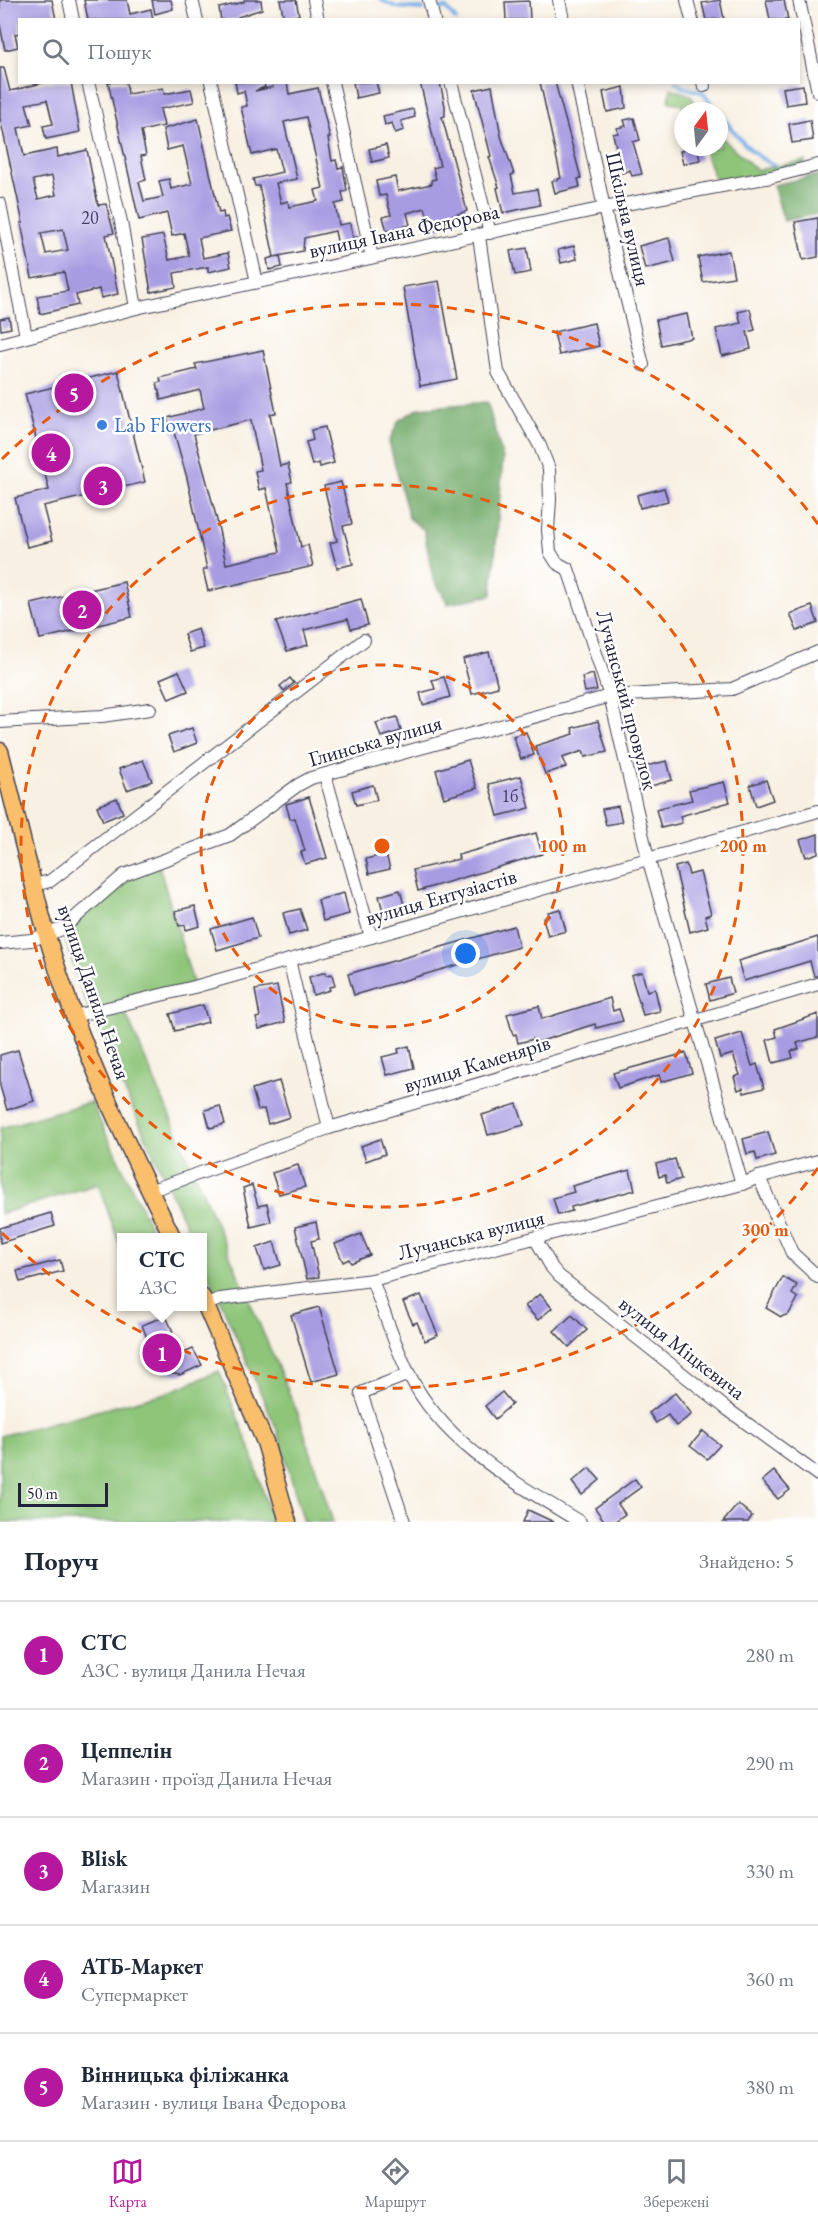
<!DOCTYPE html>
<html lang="uk">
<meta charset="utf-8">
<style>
body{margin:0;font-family:"EB Garamond",serif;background:#f6f6f7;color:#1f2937}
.compass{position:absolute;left:674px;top:102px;width:54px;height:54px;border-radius:50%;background:#fff;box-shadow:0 3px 9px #0003;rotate:15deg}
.scale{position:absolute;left:18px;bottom:15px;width:90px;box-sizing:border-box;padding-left:6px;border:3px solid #22223b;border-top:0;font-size:16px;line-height:21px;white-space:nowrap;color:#22223b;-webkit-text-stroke:4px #fff;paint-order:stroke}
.you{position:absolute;left:466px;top:954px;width:21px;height:21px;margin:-15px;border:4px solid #fff;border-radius:50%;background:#1a73e8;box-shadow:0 0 0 9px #1a73e833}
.badge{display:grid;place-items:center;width:39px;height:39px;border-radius:50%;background:#b5179e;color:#fff;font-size:20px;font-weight:700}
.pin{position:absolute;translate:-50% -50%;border:3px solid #fff;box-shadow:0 2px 6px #0006}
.popup{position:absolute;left:117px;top:1233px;width:90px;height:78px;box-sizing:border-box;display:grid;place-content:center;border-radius:0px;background:#fff;filter:drop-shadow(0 2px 4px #0005);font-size:20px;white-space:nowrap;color:#747a83}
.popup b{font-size:22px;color:#1f2937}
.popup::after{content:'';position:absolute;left:50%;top:100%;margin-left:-12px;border:12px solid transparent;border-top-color:#fff}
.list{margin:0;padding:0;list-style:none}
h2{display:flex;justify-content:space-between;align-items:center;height:78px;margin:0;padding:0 24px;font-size:26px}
h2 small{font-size:20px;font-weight:400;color:#747a83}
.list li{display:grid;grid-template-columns:39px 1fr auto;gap:18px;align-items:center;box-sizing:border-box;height:108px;padding:0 24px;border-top:2px solid #e0e1e3}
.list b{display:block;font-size:22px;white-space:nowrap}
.list p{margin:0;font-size:20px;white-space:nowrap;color:#747a83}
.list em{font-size:20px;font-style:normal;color:#747a83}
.icon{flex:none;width:33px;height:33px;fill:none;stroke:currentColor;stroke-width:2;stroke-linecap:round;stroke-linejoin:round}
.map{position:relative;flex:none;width:818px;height:1522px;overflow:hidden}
.search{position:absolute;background:#fff;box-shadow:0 3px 9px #0003;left:18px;right:18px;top:18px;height:66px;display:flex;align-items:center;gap:15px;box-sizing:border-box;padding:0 21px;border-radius:0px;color:#747a83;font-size:22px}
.sheet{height:618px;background:#fff}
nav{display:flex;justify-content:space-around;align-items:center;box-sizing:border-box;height:84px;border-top:2px solid #e0e1e3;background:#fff;font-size:16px;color:#747a83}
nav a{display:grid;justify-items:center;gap:3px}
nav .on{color:#b5179e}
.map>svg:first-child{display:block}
.green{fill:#8ec579;stroke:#58745a;stroke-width:1.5}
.forest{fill:#72aa69;stroke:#4a6652;stroke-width:1.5}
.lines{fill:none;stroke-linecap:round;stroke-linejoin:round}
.stream{stroke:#79b0e8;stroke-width:4}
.building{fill:#a79be2;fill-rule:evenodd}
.minor-casing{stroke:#424154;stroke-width:14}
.major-casing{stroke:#424154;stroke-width:19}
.minor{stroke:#fff;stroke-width:12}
.major{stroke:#f9bf6d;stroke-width:16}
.ring{fill:none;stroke:#e8590c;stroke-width:3;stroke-dasharray:10 8}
.shop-dot{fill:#3f7fe0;stroke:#fff;stroke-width:2}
.labels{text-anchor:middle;stroke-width:5;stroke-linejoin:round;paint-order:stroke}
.number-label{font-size:18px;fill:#434065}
.street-label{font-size:21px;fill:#22223b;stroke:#fff}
.shop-label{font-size:21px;fill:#366cbe;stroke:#fff;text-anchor:start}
.centre{fill:#e8590c;stroke:#fff;stroke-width:3}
.ring-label{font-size:18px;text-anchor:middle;font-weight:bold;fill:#e8590c;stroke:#fff;stroke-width:5;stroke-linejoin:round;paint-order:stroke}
</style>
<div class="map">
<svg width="818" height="1522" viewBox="0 0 818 1522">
<rect width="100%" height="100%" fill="#fff"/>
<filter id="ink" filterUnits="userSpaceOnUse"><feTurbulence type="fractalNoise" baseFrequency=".0167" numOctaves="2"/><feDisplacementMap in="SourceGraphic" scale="12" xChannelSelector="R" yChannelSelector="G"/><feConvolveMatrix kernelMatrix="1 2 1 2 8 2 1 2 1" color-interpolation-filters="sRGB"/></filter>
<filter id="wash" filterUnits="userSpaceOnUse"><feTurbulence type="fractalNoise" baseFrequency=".008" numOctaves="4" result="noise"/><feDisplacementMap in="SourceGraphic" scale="24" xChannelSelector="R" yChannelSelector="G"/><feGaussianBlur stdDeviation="1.35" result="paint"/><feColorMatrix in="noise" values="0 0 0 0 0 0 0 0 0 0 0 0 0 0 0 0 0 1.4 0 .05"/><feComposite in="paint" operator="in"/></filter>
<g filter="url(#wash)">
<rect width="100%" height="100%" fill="#f8f0e2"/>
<g class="green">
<path d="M671 88 690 95 701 111H685L681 104 669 102Z"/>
<path d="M719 135 757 170 805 161 803 169 718 187 703 147H719Z"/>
<path d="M158 862 194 987 122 1005 299 1416 333 1522H304L277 1430 203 1262 202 1238 191 1237 89 1012 62 930 114 882Z"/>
<path d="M91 1102 155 1237 122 1238 121 1249 98 1184 0 1214V1128Z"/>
<path d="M219 1371 250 1448 272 1522H0V1436L166 1393Z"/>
</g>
<g class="forest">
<path d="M818 175V214L784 221 773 185Z"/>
<path d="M487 402 503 458 492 595 448 604 433 578 424 530 409 518 389 442 399 420 420 408Z"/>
</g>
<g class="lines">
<g class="stream">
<path d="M381 0 396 7 423 9"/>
<path d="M437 9 446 8 456 20"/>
<path d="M676 82 682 87 702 92 718 111"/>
<path d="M719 112C735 133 750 155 774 165"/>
</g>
</g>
<g id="blocks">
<g class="building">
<path d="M0 0H52L56 20H20V33L15 34 18 47 5 50 0 25Z"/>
<path d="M84 0H127L130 14 151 9 153 20H88Z"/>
<path d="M152 0H171L173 9 155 14Z"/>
<path d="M244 0H261L262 9 238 17 239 20H221L219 8 244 2Z"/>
<path d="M280 0H296L299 15 284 19Z"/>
<path d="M720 0 724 19 706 20 702 3Z"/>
<path d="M766 0H784L788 20H770Z"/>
<path d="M529 1 530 20H506L505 2Z"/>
<path d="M0 68H4L10 91 46 82H71L80 132 46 139 43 126 53 124 47 100 26 104 32 125 18 128 24 156 57 149 58 157 87 150 98 205 106 204 114 233 106 235 118 294 101 298 99 289 76 295 78 305 40 314 37 296 68 291 64 272 32 278 21 223H23L0 118ZM52 176 56 195 38 199 33 180ZM63 229 68 250 46 254 41 233Z"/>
<path d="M108 82H126L128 94 163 88 164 94 191 89 194 102 160 109 164 126 141 131 146 155 141 156 146 180 139 182 144 201 163 197 159 181 169 179 171 189 192 184 183 146 167 150 163 129 198 119 219 213 223 212 224 218 227 217 231 231 199 238 203 258 228 253 231 267 208 272V267L174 273 176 287 151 292 142 239 163 235 169 260 189 256 184 233 172 236 167 213 139 220Z"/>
<path d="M235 82H264L265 87 255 91 273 87 272 82H287L289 94 318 88 330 138H328L332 161 336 160 338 168 343 167 347 191 342 192 344 202 335 204 339 225 350 223 353 238 357 237 360 246 339 251 335 231 304 238 303 251 274 257 280 256 282 267 269 270 267 259 274 257 259 186H255L253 179 282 172 276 149 252 155 241 107 247 106 244 91 237 93ZM306 117 323 188 315 190 318 201 289 207 288 201 281 203 276 183 297 179 284 122Z"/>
<path d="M353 82H376L379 93 356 98Z"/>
<path d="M420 82H440L445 106V116L442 117 467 211 440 220 442 228 432 231 425 208 407 213 410 225 387 231 383 217 391 215 386 195 379 196 376 181 395 177 398 191 432 184 431 180 436 179 433 168 440 166Z"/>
<path d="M540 82H555L581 178 578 179 580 187 555 193 552 181 561 178Z"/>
<path d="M803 85 805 102 786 105 783 88Z"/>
<path d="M492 86 501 136 514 174 511 175 515 193 537 189 540 205 503 213 497 188 499 187 489 157 491 156 474 90Z"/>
<path d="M624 87 626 108 607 112 603 92Z"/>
<path d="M413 109 415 117 401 121 404 130 395 133 392 123 385 125 383 116Z"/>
<path d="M634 118 640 140 633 142 642 174 632 176 630 170 622 173 613 134 618 133 617 128 626 126 624 120Z"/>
<path d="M810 120 813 140 792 143 789 124Z"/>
<path d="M386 145 389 158 372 162 369 149Z"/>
<path d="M684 147H697L700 160 683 164 680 151 684 150Z"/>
<path d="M818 218V257L803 260 795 222Z"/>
<path d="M669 238 675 262 645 269 639 246Z"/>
<path d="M574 246 577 259 561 263 558 250Z"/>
<path d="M527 248 531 272 515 275 510 251Z"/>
<path d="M729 251 734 277 703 282 698 257Z"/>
<path d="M439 281 457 379 420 386 403 287Z"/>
<path d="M750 309 755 330 747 332 751 349 722 356 716 329 741 323 738 312Z"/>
<path d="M687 314 692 338 661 345 656 320Z"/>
<path d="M9 317 11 328 1 330 0 319Z"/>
<path d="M594 323 599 346 559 355 554 332Z"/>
<path d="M263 350 276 413 270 414 280 466 288 464 292 482 287 483 301 547 308 545 313 566 208 591 203 570 207 569 187 478 174 432H171L167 418 204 408 200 390 161 400 157 383 161 382 160 378 197 369 195 364ZM251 420 261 470 255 471 259 490 266 488 280 552 226 564 216 516 194 434Z"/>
<path d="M118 371 145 482 43 506 52 541 27 547 15 498 49 490 25 394Z"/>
<path d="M325 427 334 463 320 467 319 463 312 465 306 442 313 440 311 430Z"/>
<path d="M341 482 352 524 343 526 353 564 337 568 330 543 337 541 324 486Z"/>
<path d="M664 488 668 501 640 508 637 495Z"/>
<path d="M124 582 132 617 40 639 31 604Z"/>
<path d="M361 599 368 625 351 629 348 619 304 630 308 645 287 651 276 622Z"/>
<path d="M812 606 818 623 797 631 790 614Z"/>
<path d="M198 629 204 648 190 652 184 634Z"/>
<path d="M489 652 498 687 472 694 463 659Z"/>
<path d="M179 671 188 691 169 699 160 679Z"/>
<path d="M593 674 597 690 585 692 582 677Z"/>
<path d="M444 677 450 697 423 705 420 693 435 689 432 680Z"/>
<path d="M290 678 294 683 284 691 280 686Z"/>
<path d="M397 717 401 731 381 737 376 723Z"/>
<path d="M598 721 607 752 585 757 583 751 562 758 566 767 545 774 535 746 574 734 572 728Z"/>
<path d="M192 728 197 743 174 752 168 736Z"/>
<path d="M526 732 534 755 521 759 513 736Z"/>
<path d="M143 760 152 781 127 790 119 769Z"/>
<path d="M468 760 477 788 444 798 436 770Z"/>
<path d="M667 761 672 780 651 786 646 766Z"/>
<path d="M521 776 530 808 498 816 489 784Z"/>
<path d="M766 780 773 800 756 806 750 785Z"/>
<path d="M724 782 730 802 680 816 682 823 661 828 656 809 692 800 689 790Z"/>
<path d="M373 785 377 800 356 805 352 791Z"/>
<path d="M309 797 327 858 305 864 301 852 305 851 295 818 290 819 286 804Z"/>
<path d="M117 798 123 813 103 821 97 806Z"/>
<path d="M618 806 622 822 606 825 602 809Z"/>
<path d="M536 833 542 854 418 891 413 870 459 859 458 855Z"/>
<path d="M818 834V853L806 857 800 840Z"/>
<path d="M386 854 390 869 369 874 366 859Z"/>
<path d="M686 864 689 875 700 872 711 914 705 916 708 927 690 932 675 867Z"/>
<path d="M400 890 404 905 383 911 379 896Z"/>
<path d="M344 893 349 914 323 921 318 900Z"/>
<path d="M195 906 200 926 186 930 185 925 179 926 175 911Z"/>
<path d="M300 909 307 930 289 935 283 913Z"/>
<path d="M560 909 566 931 548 936 543 918 549 916 548 912Z"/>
<path d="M252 917 258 938 217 950 211 929Z"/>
<path d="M514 926 519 947 354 995 348 974Z"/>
<path d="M818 937V976H814L810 961 744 981 738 961Z"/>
<path d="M326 972V975L332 974 335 986 329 987 330 990 313 995 309 977Z"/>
<path d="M642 972 647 991 655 989 660 1011 643 1015 631 975Z"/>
<path d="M729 978 733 993 710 1000 706 984Z"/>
<path d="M277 986 285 1022 259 1029 256 1018 260 1017 255 990Z"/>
<path d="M610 998 613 1011 619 1009 623 1021 596 1028 595 1024 535 1043 534 1039 518 1043 516 1034 513 1035 507 1014 539 1006 542 1019Z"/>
<path d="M203 1005 208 1022 175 1031 170 1014Z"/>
<path d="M818 1014V1037L797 1043 799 1049 791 1051 793 1058 773 1063 767 1040 777 1037 775 1029Z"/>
<path d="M742 1033 752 1066 757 1064 764 1088 744 1093 743 1088 738 1090 734 1077 740 1075 733 1054 720 1058 715 1041Z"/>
<path d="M409 1046 414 1068 387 1075 382 1057 399 1053 398 1049Z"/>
<path d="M18 1050 34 1101 7 1110 0 1086V1055Z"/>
<path d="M686 1053 692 1073 661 1082 659 1075 618 1088 613 1073Z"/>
<path d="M279 1081 290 1117 268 1124 264 1109 258 1110 252 1089Z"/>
<path d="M517 1104 524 1125 488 1135 482 1115Z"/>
<path d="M220 1106 225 1124 210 1128 205 1110Z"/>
<path d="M768 1132 775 1155 757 1160 755 1152 747 1154 743 1139Z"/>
<path d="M380 1139 385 1154 366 1161 361 1146Z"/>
<path d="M675 1159 681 1179 667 1183 665 1175 659 1177 656 1164Z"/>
<path d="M298 1165 305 1187 279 1194 272 1173Z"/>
<path d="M630 1170 635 1190 571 1207 572 1211 558 1215 553 1198 574 1192 572 1186Z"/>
<path d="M252 1185 258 1206 267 1204 271 1222 251 1227 243 1188Z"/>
<path d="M51 1213 55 1226 0 1243V1228Z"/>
<path d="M316 1222 319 1239 311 1241 319 1277 307 1279 295 1227Z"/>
<path d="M361 1234 370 1255 351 1263 349 1259 343 1262 335 1244Z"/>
<path d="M274 1242 281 1265 264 1270 257 1248Z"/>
<path d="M60 1260 63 1271 20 1282 17 1271Z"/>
<path d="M783 1277 797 1285 792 1294 798 1298 789 1314 781 1317 766 1308Z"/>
<path d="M540 1294 552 1308 538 1320 525 1306Z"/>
<path d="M421 1295 438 1335 425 1341 417 1322 413 1324 403 1302Z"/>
<path d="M319 1307 339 1374 311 1382 291 1315Z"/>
<path d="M572 1315 587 1330 569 1347 554 1331Z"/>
<path d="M166 1316 173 1332 168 1335 169 1338 150 1346 142 1325Z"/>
<path d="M193 1349 202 1365 180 1375 163 1372 160 1364Z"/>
<path d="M502 1392 512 1404 495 1419 485 1406Z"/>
<path d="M675 1393 692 1414 676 1426 668 1415 656 1423 649 1413Z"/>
<path d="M703 1431 720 1445 707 1459 690 1446Z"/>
<path d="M589 1468 600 1480 582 1495 572 1482Z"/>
<path d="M774 1471 790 1490 778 1499 762 1481Z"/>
<path d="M635 1479 641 1487 618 1504 625 1514 614 1522H605L595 1508Z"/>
<path d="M738 1504 752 1516 748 1522H723Z"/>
<path d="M528 1510 554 1522H523Z"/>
</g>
</g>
</g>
<g filter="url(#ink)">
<use href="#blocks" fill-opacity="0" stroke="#424154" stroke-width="1.5"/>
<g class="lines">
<g class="minor-casing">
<g id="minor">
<path d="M69 0 73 20"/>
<path d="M192 0 197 20"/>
<path d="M314 0 318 20"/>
<path d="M429 0 434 20"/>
<path d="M559 0 563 20"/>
<path d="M687 0 692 20"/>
<path d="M799 0 818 92"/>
<path d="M88 82 121 222 136 308"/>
<path d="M211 82 257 282"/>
<path d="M332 82 372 257"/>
<path d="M451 82 490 233"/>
<path d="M577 82 604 208 643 365"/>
<path d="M703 82 704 86"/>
<path d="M0 204 26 336"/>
<path d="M479 236 498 372 540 446 549 469 550 500 548 530 550 552 557 563 568 569 610 696 648 858 742 1184"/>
<path d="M0 344 136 308 604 208 771 177 818 165"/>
<path d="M0 722 102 716 150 709"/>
<path d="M325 775 371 937"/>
<path d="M34 885 50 881 364 640"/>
<path d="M0 943 31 940 62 929 124 875 230 835 298 785 311 778 610 696 732 689 818 652"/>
<path d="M289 960 329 1128"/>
<path d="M74 1016 194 987 818 811"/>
<path d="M759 1177 792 1253 818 1277"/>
<path d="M149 1191 329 1128 818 984"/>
<path d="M535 1238 552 1268 559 1276 727 1409 818 1475"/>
<path d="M372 1280C384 1311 394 1344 409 1374 443 1444 516 1483 580 1522"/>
<path d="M206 1304 220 1299 372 1280 742 1184 759 1177 818 1161"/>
<path d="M404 1522 361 1393 409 1374"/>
</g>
</g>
<g class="major-casing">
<g id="major">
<path d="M0 751C16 812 30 875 47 936 78 1040 124 1140 173 1238"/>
<path d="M202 1297 265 1442 288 1522"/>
</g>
</g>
<use href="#minor" class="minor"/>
<use href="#major" class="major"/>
</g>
</g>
<g class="ring">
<circle cx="382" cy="846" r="181"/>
<circle cx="382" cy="846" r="361"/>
<path d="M818 1168A542 542 0 0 1 2 1233M2 459A542 542 0 0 1 818 524"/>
</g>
<circle class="shop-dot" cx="102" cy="425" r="6"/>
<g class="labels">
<g class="number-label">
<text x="90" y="224">20</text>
<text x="510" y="802">1б</text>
</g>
<g class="street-label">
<text transform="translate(628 219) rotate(77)" y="7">Шкільна вулиця</text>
<text transform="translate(404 231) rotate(-12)" y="7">вулиця Івана Федорова</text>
<text transform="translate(627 700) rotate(75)" y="7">Лучанський провулок</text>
<text transform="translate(375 741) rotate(-16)" y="7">Глинська вулиця</text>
<text transform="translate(441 897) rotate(-16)" y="7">вулиця Ентузіастів</text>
<text transform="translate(94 992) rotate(71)" y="7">вулиця Данила Нечая</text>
<text transform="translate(477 1064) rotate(-17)" y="7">вулиця Каменярів</text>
<text transform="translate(471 1235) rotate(-14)" y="7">Лучанська вулиця</text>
<text transform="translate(682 1348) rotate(38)" y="7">вулиця Міцкевича</text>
</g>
<g class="shop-label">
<text x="114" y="432">Lab Flowers</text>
</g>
</g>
<circle cx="382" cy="846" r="9" class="centre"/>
<g class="ring-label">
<text x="563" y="852">100 m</text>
<text x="743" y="852">200 m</text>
<text x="765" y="1236">300 m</text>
</g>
</svg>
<svg class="compass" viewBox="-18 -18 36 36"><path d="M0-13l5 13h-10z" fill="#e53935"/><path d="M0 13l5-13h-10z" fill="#747a83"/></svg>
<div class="scale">50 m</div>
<div class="you"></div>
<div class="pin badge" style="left:162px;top:1353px">1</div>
<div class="popup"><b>СТС</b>АЗС</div>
<div class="pin badge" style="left:82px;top:610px">2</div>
<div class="pin badge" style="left:103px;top:486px">3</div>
<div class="pin badge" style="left:51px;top:453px">4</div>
<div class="pin badge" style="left:74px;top:393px">5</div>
<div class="search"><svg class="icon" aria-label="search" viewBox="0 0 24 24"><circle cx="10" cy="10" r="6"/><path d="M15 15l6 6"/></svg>Пошук</div>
</div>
<section class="sheet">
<h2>Поруч<small>Знайдено: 5</small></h2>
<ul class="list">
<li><span class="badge">1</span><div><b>СТС</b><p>АЗС · вулиця Данила Нечая</p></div><em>280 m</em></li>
<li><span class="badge">2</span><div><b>Цеппелін</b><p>Магазин · проїзд Данила Нечая</p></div><em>290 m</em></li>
<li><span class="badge">3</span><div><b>Blisk</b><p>Магазин</p></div><em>330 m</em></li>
<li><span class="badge">4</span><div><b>АТБ-Маркет</b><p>Супермаркет</p></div><em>360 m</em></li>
<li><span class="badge">5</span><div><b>Вінницька філіжанка</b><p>Магазин · вулиця Івана Федорова</p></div><em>380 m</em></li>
</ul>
</section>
<nav>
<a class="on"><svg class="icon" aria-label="map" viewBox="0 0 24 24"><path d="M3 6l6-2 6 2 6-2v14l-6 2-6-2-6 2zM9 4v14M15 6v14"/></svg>Карта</a>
<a><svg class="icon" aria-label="directions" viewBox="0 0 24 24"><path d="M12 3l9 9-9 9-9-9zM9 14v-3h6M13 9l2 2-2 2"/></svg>Маршрут</a>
<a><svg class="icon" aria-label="saved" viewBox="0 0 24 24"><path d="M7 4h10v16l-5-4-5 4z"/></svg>Збережені</a>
</nav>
